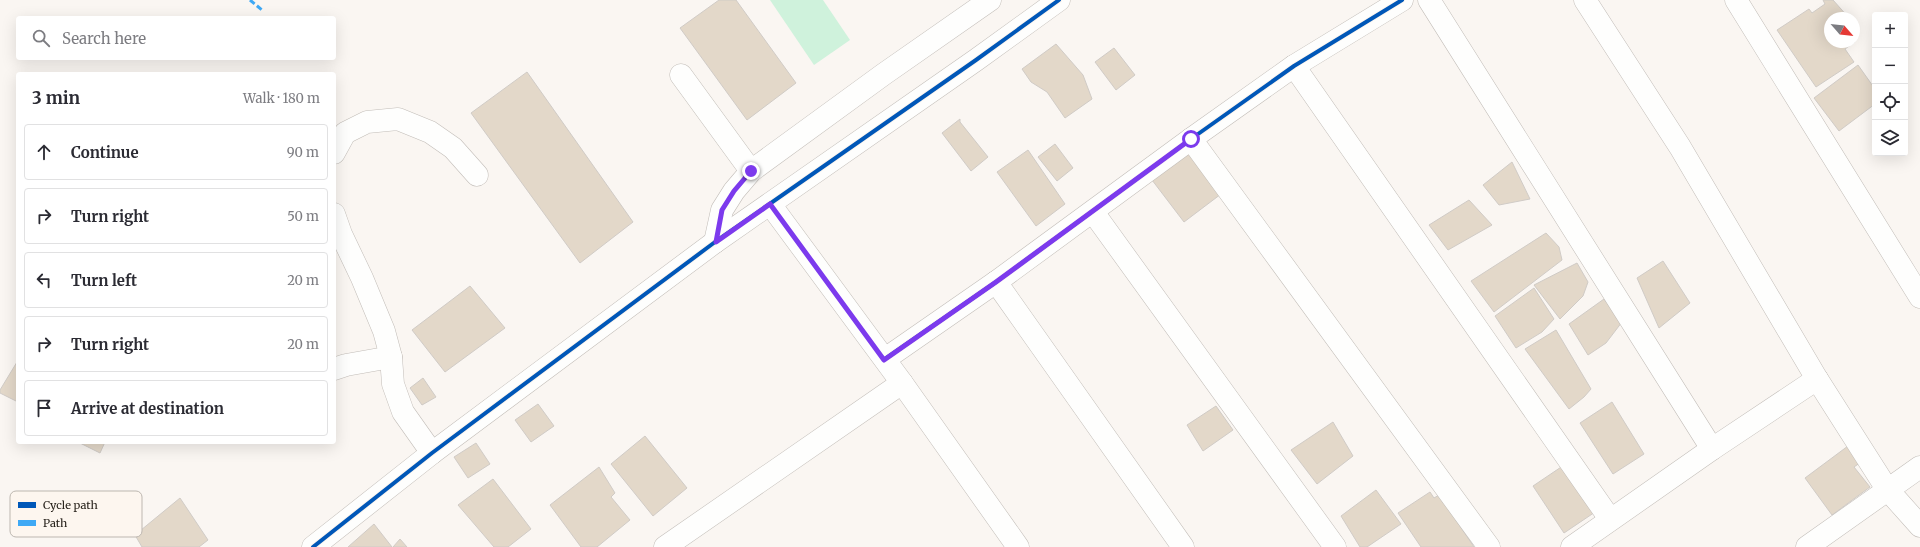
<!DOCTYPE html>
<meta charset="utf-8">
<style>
body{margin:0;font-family:Merriweather,serif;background:#f7f7f7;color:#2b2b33}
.controls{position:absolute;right:12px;top:12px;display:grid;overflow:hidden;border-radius:4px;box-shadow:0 4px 16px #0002}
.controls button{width:36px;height:36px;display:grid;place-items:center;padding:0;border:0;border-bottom:1px solid #e1e1e2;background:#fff;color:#2b2b33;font:20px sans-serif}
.compass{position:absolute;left:1824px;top:12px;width:36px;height:36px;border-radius:50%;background:#fff;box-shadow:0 4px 16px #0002;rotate:118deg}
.stop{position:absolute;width:12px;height:12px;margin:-9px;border:3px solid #7c3aed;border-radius:50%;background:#fff}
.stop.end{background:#7c3aed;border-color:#fff;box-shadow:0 1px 4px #0008}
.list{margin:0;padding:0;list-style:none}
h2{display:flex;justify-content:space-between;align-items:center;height:52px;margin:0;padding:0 16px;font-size:17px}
h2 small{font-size:13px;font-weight:400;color:#7c7c81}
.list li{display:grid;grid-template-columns:26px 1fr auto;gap:12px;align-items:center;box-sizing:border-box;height:56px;margin:0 8px 8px;padding:0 8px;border:1px solid #e1e1e2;border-radius:4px}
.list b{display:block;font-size:15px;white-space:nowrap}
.list em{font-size:13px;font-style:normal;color:#7c7c81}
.icon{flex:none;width:22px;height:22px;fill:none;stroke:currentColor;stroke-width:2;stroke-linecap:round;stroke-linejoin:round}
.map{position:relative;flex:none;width:1920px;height:547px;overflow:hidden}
.search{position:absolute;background:#fff;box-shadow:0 4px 16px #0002;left:16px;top:16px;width:320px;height:44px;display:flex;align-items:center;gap:10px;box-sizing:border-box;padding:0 14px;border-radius:4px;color:#7c7c81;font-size:15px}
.panel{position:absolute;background:#fff;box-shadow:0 4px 16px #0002;left:16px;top:72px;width:320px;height:372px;border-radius:4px}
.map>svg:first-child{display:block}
.green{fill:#cff2dc}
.building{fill:#e3d8c9;stroke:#d0cbc6}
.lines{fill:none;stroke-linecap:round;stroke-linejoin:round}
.minor-casing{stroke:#c2bdb8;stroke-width:23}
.minor{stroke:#fefefd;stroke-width:22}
.quiet{stroke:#3fa9f5;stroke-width:3;stroke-dasharray:6 3;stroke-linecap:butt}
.cycleway-casing{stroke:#fdf6ef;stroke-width:6}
.cycleway{stroke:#0057b8;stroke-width:4}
.route{stroke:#7c3aed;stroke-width:5}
.key{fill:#fdf6ef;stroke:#bdb7b0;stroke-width:1}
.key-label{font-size:11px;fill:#29231c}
</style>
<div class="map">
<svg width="1920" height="547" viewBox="0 0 1920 547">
<rect width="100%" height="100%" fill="#faf6f2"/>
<path class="green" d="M770 0H823L850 40 814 65Z"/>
<g class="building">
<path d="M719 0H736L796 83 747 120 680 28Z"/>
<path d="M1823 0H1833L1849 18H1830V42H1854V40L1855 42 1845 49 1854 62 1816 87 1777 30 1809 9 1812 13 1825 4Z"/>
<path d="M1056 44 1083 75 1092 99 1065 118 1047 92 1031 82 1022 69Z"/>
<path d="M1114 48 1135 75 1116 90 1095 62Z"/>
<path d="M1858 65 1875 89V104L1839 131 1814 98Z"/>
<path d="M527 72 633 222 580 263 471 113Z"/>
<path d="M960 119V122L988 157 971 171 942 133Z"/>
<path d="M1055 144 1073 168 1057 181 1038 157Z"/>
<path d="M1186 148 1225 191 1184 222 1152 180Z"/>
<path d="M1028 150 1065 204 1036 226 997 172Z"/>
<path d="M1512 162 1530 199 1499 205 1483 185Z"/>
<path d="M1469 200 1492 225 1448 250 1429 225Z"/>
<path d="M1546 233 1559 247 1562 260 1494 312 1471 281Z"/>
<path d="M1663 261 1690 303 1659 328 1637 278Z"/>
<path d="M1577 263 1588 282 1583 296 1560 319 1534 285Z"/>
<path d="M470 286 505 328 445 372 412 330Z"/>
<path d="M1534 288 1554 319 1542 332 1516 348 1495 316Z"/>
<path d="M1604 299 1622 322 1606 343 1588 355 1569 324Z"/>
<path d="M1556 330 1591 389 1584 397 1569 409 1525 349Z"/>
<path d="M17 362 18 363V402L0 393V390Z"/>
<path d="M423 378 436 397 422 405 410 388Z"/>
<path d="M1612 402 1644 454 1613 474 1580 423Z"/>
<path d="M538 404 554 426 531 442 515 420Z"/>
<path d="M1216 406 1233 430 1203 451 1187 425Z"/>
<path d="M1333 422 1353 456 1317 484 1291 450Z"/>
<path d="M645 436 687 488 653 516 611 464Z"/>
<path d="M80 442H105L100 453 80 443Z"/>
<path d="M476 443 490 464 468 478 454 457Z"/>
<path d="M1848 446 1864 460 1854 467 1870 487 1832 515 1805 478Z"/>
<path d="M1576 457 1607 504 1564 533 1533 486Z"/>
<path d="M599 467 615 493 611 497 630 520 597 547H581L550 505Z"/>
<path d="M493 479 531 529 508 547H494L458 505Z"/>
<path d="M1376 490 1401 524 1367 547H1360L1341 516Z"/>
<path d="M1430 492 1434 498 1439 495 1474 547H1421L1398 513Z"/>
<path d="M180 498 208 540 199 547H142L135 535Z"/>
<path d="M374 524 392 547H348Z"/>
<path d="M400 539 407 547H393Z"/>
</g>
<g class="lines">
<g class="minor-casing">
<g id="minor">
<path d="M1429 0 1712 449"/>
<path d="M1585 0 1680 147 1817 379 1887 489 1920 526"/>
<path d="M1736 0 1920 297"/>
<path d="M1294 66 1610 519"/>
<path d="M681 75 751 171"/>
<path d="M1191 139 1489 547"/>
<path d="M334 153 345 133 367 122 398 119 430 132 453 148 477 175"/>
<path d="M770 204 902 383 1018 547"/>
<path d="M1093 212 1335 547"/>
<path d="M334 214 341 234 362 278 384 331 391 357 393 384 403 412 432 453"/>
<path d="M715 242 722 210 734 191 751 171 884 74 990 0"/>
<path d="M996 282 1183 547"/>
<path d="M885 359 996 282 1191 139 1294 66 1402 0"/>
<path d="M334 369 346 365 391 357"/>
<path d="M313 547 432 453 715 242 976 60 1059 0"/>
<path d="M665 547 902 383"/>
<path d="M1572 547 1712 449 1817 379"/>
<path d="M1807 547 1920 467"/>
</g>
</g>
<use href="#minor" class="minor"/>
<path class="quiet" d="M250 0 262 10"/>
<g class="cycleway-casing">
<g id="cycleway">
<path d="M885 359 996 282 1191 139 1294 66 1402 0"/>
<path d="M313 547 432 453 715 242 976 60 1059 0"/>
</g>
</g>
<use href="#cycleway" class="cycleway"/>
</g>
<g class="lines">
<path class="route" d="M751 171 734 191 722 210 716 242 770 204 884 360 996 282 1191 139"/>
</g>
<rect x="10" y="491" width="132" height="46" rx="6" class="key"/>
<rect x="18" y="502" width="18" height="6" fill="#0057b8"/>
<rect x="18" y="520" width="18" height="6" fill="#3fa9f5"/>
<g class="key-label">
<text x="43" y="509">Cycle path</text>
<text x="43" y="527">Path</text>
</g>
</svg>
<div class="controls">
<button>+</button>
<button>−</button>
<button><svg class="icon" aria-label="locate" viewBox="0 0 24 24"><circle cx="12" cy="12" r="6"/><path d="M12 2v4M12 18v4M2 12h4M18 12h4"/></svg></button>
<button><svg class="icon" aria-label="layers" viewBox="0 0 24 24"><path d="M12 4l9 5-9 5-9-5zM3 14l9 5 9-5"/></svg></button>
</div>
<svg class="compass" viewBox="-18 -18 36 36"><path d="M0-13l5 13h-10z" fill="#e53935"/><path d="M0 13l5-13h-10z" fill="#7c7c81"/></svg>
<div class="stop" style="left:1191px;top:139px"></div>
<div class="stop end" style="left:751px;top:171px"></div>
<div class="search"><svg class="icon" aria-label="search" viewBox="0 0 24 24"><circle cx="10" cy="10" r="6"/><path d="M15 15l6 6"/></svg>Search here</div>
<section class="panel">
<h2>3 min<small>Walk · 180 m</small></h2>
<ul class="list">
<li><svg class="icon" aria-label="ahead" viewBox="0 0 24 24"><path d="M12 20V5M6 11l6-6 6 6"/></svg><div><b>Continue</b></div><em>90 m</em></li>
<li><svg class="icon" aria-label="right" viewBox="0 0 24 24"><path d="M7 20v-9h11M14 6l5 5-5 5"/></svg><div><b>Turn right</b></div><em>50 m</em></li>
<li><svg class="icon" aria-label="left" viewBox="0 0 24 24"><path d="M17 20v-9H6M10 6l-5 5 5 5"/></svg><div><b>Turn left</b></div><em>20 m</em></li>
<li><svg class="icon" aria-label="right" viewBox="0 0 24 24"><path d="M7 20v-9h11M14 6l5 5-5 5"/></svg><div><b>Turn right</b></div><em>20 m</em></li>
<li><svg class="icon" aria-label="arrive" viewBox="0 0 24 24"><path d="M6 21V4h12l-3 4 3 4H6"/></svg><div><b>Arrive at destination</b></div></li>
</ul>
</section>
</div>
